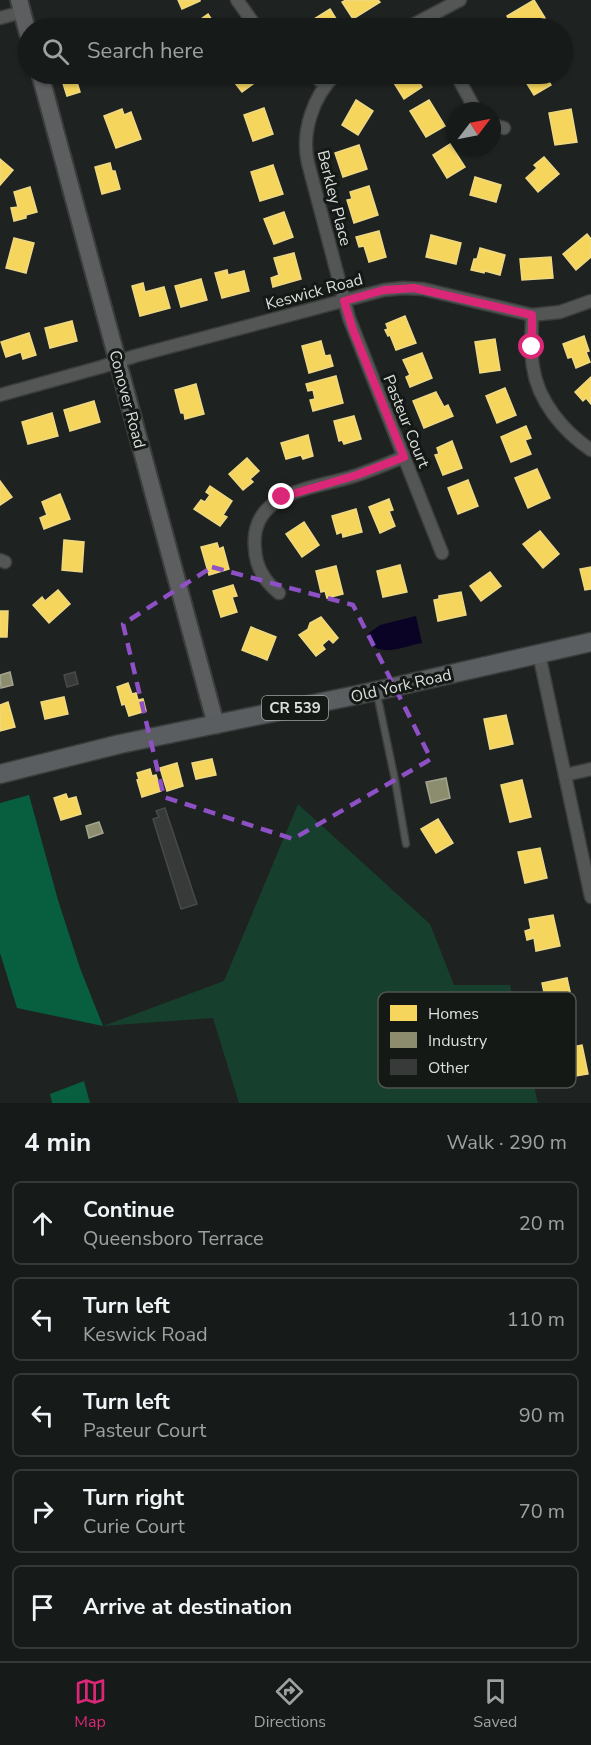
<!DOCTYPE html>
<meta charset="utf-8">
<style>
body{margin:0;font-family:"Nunito Sans",sans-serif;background:#232725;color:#f1f3f6}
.compass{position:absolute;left:447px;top:102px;width:54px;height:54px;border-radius:50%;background:#161a18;box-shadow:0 2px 4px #0004;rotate:58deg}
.stop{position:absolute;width:18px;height:18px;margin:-14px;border:4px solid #db2777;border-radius:50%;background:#fff}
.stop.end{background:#db2777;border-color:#fff;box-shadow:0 2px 6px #0008}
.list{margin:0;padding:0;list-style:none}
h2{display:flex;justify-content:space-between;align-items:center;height:78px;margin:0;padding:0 24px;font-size:26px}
h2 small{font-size:20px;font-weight:400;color:#9ea1a2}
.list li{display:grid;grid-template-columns:39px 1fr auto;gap:18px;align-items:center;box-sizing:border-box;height:84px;margin:0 12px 12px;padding:0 12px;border:2px solid #353837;border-radius:9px}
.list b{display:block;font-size:22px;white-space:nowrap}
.list p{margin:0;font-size:20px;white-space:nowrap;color:#9ea1a2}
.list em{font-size:20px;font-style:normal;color:#9ea1a2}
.icon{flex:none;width:33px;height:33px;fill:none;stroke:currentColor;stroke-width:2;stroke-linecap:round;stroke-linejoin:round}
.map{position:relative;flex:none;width:591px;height:1103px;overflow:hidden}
.search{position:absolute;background:#161a18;box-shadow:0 2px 4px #0004;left:18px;right:18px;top:18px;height:66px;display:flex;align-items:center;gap:15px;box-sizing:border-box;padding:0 21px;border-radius:33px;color:#9ea1a2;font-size:22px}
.sheet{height:558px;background:#161a18}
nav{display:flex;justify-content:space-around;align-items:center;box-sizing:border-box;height:84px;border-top:2px solid #353837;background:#161a18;font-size:16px;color:#9ea1a2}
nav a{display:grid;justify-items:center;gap:3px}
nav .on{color:#db2777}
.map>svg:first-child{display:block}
.green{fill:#173f2d}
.forest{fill:#075f3f}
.water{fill:#0a0325}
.homes{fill:#f6d55c;stroke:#eed883;stroke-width:1.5}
.industry{fill:#8c8c6e;stroke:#a4a58f;stroke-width:1.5}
.building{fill:#373a38;stroke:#474a48;stroke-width:1.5}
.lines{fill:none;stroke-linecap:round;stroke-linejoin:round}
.lane-casing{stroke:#3a3d3b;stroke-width:9}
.street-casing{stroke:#3a3d3b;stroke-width:15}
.secondary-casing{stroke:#3a3d3b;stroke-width:20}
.primary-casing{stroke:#3a3d3b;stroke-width:21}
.lane{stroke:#535654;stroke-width:6}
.street{stroke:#535654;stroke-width:12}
.secondary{stroke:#5c5e60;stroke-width:16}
.primary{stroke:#5b5e61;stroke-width:18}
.route{stroke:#db2777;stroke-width:8}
.marked{fill:none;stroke:#8e50c5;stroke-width:4.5;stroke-dasharray:12 8;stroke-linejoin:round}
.labels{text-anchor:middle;stroke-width:6;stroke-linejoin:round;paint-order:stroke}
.shield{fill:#141916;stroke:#9fa4a1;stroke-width:1.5}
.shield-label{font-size:15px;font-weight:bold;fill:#dbdfdd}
.street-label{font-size:16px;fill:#dbdfdd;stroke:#141916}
.key{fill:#141916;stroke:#505452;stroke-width:1.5}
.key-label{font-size:16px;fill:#dbdfdd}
</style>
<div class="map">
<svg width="591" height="1103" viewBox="0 0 591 1103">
<rect width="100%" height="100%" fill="#1e2220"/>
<path class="green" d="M298 804 430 924 454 985H510L538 1103H239L213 1018 103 1026 224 981Z"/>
<g class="forest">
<path d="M29 795 58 900 80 968 103 1026 17 1008 0 953V803Z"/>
<path d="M84 1081 90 1103H52L50 1094Z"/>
</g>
<path class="water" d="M416 616 422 643C405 646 379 659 368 640L369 633 380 625Z"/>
<g class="homes">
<path d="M178 0H200V1L182 9Z"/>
<path d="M346 0H378L380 2 353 19 342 2Z"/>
<path d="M534 0 545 18 525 28H514L507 16Z"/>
<path d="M330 9 341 27 339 28H309L306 24Z"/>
<path d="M208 14 217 28H192L191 26Z"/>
<path d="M60 74H80L81 78 76 79 80 92 67 96Z"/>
<path d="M228 74H251L257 81 242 92Z"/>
<path d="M392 74H414L422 87 404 99 389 75Z"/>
<path d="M521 74H544L551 85 534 95Z"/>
<path d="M356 100 373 111 358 135 342 125Z"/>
<path d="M429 100 445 126 426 137 410 111Z"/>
<path d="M264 108 273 134 253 141 244 115Z"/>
<path d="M122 109 124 115 131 112 141 139 116 148 104 116Z"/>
<path d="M571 109 577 142 555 145 549 113Z"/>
<path d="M450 144 465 167 447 178 433 155Z"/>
<path d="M359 145 367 169 343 177 335 153Z"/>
<path d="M544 157 559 174 538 192 526 178 537 168 534 165Z"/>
<path d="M0 159 13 170 0 185Z"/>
<path d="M110 163 112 171H115L120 189 102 194 95 167Z"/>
<path d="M273 165 283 194 260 201 251 172Z"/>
<path d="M475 177 501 185 496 202 470 195Z"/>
<path d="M369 186 378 215 354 223 347 200 352 199 350 192Z"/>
<path d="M30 187 37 212 26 215V218L14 221 11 208 18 207 14 192Z"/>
<path d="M284 212 293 237 274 244 264 219Z"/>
<path d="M379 231 386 257 369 262 364 246 359 247 356 237Z"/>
<path d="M587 234 591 239V257L576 270 563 254Z"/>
<path d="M431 235 461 243 456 264 426 257Z"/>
<path d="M14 238 34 243 26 273 6 268Z"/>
<path d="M480 248 505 255 500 275 485 271 484 273 471 270 474 259H477Z"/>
<path d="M294 253 301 279 273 287 271 278 279 275 274 258Z"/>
<path d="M551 257 553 278 522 280 520 259Z"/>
<path d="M227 270 228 275 244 271 249 291 222 298 215 273Z"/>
<path d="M201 279 207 300 181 307 175 286Z"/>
<path d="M143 283 145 292 164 287 170 308 140 316 132 286Z"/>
<path d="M405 316 416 343 396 350 390 335 388 336 385 330 388 329 386 324Z"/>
<path d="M72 321 77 341 50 348 45 328Z"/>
<path d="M29 333 36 355 23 359 21 352 6 357 1 342Z"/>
<path d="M584 336 589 351 586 352 590 362 576 368 572 357 568 358 563 344Z"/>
<path d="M495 339 500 370 480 373 475 342Z"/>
<path d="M321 341 325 356 330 355 333 366 309 373 302 346Z"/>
<path d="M422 353 432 378 410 387 406 377 410 375 403 360Z"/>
<path d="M336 376 343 403 313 411 310 400 315 399 313 390 308 391 306 384Z"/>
<path d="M591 377V404L586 398 583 401 575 392Z"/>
<path d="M196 384 204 414 185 419 184 413H181L175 390Z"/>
<path d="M505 388 516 415 497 423 486 396Z"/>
<path d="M436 392 444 407 448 405 453 416 424 428 413 401Z"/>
<path d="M94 401 100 422 70 431 64 410Z"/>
<path d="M52 413 58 436 28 444 22 422Z"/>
<path d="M354 416 361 439 344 444 342 440 339 441 334 421Z"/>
<path d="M526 426 531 438 525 440 531 454 511 462 501 437Z"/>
<path d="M308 435 313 456 303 459 301 455 286 459 281 443Z"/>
<path d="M452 441 462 468 443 475 435 455 439 454 437 448Z"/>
<path d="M247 458 259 471 250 479 253 482 243 490 229 474Z"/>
<path d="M537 469 550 498 528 508 515 478Z"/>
<path d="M468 480 478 506 458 514 448 488Z"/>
<path d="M0 481 12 497 0 505Z"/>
<path d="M210 486 232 501 223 515 227 517 220 526 194 509 201 500 205 502 210 495 206 492Z"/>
<path d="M60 494 70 519 44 529 40 518 47 515 42 502Z"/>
<path d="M389 499 393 510 389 511 395 526 380 533 369 507Z"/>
<path d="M356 509 362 532 343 537 342 532 337 534 332 516Z"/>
<path d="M304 522 319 545 302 557 286 534Z"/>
<path d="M540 531 559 554 543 568 523 544Z"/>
<path d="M64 540 84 542 82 572 62 570Z"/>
<path d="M217 543 219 549 223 547 229 569 209 575 201 547Z"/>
<path d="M400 565 407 592 383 597 377 571Z"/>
<path d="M336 566 343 594 327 598 325 591 321 592 316 571Z"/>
<path d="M591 567V589L585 590 580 569Z"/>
<path d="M490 572 501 586 481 601 470 586Z"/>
<path d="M233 585 237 596 232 597 237 612 221 617 213 591Z"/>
<path d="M58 590 70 604 49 623 33 605 42 597 45 601Z"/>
<path d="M461 592 466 615 438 621 434 600 439 599V596Z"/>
<path d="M0 611H8L7 637H0Z"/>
<path d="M321 617 338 638 333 643 329 639 322 645 325 649 316 656 299 635 308 629 310 623Z"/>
<path d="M251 627 276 637 267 660 242 650Z"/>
<path d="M128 683 132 694 136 693 138 700 143 699 146 711 129 716 125 704 122 705 117 687Z"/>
<path d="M64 697 68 714 45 719 41 702Z"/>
<path d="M8 702 15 727 0 731V705Z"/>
<path d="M506 715 513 744 490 749 484 719Z"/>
<path d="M212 759 216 775 196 779 192 763Z"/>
<path d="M177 763 183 786 167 791 160 768Z"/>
<path d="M150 769 152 776 156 775 161 791 142 797 137 780 139 779 137 773Z"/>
<path d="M522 780 531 817 510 822 501 785Z"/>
<path d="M66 794 68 799 76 797 81 814 61 820 54 798Z"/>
<path d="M438 819 453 843 436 853 421 829Z"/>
<path d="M540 848 547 878 525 883 518 852Z"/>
<path d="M553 915 560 946 536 951 534 938 527 940 525 931 531 929 529 919Z"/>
<path d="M567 978 574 1010 549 1015 542 983Z"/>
<path d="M582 1045 588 1074 564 1078 559 1049Z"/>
</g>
<g class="industry">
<path d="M10 672 13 685 1 688 0 675Z"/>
<path d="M446 778 450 798 431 803 426 782Z"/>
<path d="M99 822 103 833 89 838 86 826Z"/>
</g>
<g class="building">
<path d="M75 672 78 684 67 687 64 675Z"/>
<path d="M165 808 197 904 181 909 153 819 159 817 156 811Z"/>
</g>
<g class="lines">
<g class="lane-casing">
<path id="lane" d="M377 694 395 780 406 844"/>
</g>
<g class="street-casing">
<g id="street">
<path d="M237 0 257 28"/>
<path d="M0 18 22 12"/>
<path d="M407 28 460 0"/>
<path d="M311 74 326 85"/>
<path d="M336 74C313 96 301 132 308 163L349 318 442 553"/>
<path d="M456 74 476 111"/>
<path d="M492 125 504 128"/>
<path d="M532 315C532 332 530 349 533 367 538 401 563 431 591 450"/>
<path d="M0 395 101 367 135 356 384 290 403 288 423 289 532 315 560 312 591 301"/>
<path d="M0 560 5 562"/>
<path d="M279 593C265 582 256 567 255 549 249 494 309 489 347 478 366 473 385 464 404 457"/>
<path d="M539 654 591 897"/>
<path d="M565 775 591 769"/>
</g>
</g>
<g class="secondary-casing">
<g id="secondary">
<path d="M19 0 28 34"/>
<path d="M40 74 216 725"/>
</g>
</g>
<g class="primary-casing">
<path id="primary" d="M0 774 120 744 376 691 591 642"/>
</g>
<use href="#lane" class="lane"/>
<use href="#street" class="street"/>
<use href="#secondary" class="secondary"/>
<use href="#primary" class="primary"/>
</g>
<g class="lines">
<path class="route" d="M282 497 357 475 404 457 353 330 344 301 384 290 414 288 532 315V347"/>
</g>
<path class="marked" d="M212 567 353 605 431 759 293 839 164 797 123 624Z"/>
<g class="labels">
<rect class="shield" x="262" y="696" width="66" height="24" rx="4.5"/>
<g class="shield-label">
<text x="295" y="713">CR 539</text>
</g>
<g class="street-label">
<text transform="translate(335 198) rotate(76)" y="6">Berkley Place</text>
<text transform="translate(314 291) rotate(-15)" y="6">Keswick Road</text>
<text transform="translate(128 399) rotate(75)" y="6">Conover Road</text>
<text transform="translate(407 421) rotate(68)" y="6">Pasteur Court</text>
<text transform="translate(401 685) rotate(-13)" y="6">Old York Road</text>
</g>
</g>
<rect x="378" y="992" width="198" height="96" rx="9" class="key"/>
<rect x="390" y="1005" width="27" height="16" fill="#f6d55c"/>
<rect x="390" y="1032" width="27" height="16" fill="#8c8c6e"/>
<rect x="390" y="1059" width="27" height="16" fill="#373a38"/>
<g class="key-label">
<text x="428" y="1019">Homes</text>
<text x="428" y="1046">Industry</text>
<text x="428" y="1073">Other</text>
</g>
</svg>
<svg class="compass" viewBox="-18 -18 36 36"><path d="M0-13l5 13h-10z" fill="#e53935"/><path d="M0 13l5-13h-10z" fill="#9ea1a2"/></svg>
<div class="stop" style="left:532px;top:347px"></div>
<div class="stop end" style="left:282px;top:497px"></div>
<div class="search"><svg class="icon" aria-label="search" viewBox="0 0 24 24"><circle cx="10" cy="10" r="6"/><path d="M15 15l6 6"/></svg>Search here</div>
</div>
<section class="sheet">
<h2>4 min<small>Walk · 290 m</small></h2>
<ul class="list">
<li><svg class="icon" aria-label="ahead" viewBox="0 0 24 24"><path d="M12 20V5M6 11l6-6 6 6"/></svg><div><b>Continue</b><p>Queensboro Terrace</p></div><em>20 m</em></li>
<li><svg class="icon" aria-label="left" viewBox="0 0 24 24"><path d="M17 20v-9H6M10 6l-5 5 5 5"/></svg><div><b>Turn left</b><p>Keswick Road</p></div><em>110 m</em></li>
<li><svg class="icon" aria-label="left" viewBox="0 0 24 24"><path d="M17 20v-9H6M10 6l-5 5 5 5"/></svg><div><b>Turn left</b><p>Pasteur Court</p></div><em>90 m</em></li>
<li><svg class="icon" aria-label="right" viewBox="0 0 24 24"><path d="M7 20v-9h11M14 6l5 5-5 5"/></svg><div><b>Turn right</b><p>Curie Court</p></div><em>70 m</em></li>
<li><svg class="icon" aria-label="arrive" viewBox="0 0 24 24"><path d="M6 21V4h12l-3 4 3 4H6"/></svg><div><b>Arrive at destination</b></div></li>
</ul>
</section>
<nav>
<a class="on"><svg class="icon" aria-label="map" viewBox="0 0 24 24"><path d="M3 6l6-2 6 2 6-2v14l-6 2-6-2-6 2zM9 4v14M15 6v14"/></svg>Map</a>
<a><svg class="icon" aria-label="directions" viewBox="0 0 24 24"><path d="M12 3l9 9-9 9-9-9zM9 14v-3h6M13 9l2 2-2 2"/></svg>Directions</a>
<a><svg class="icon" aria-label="saved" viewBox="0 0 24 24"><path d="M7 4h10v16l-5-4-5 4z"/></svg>Saved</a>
</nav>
